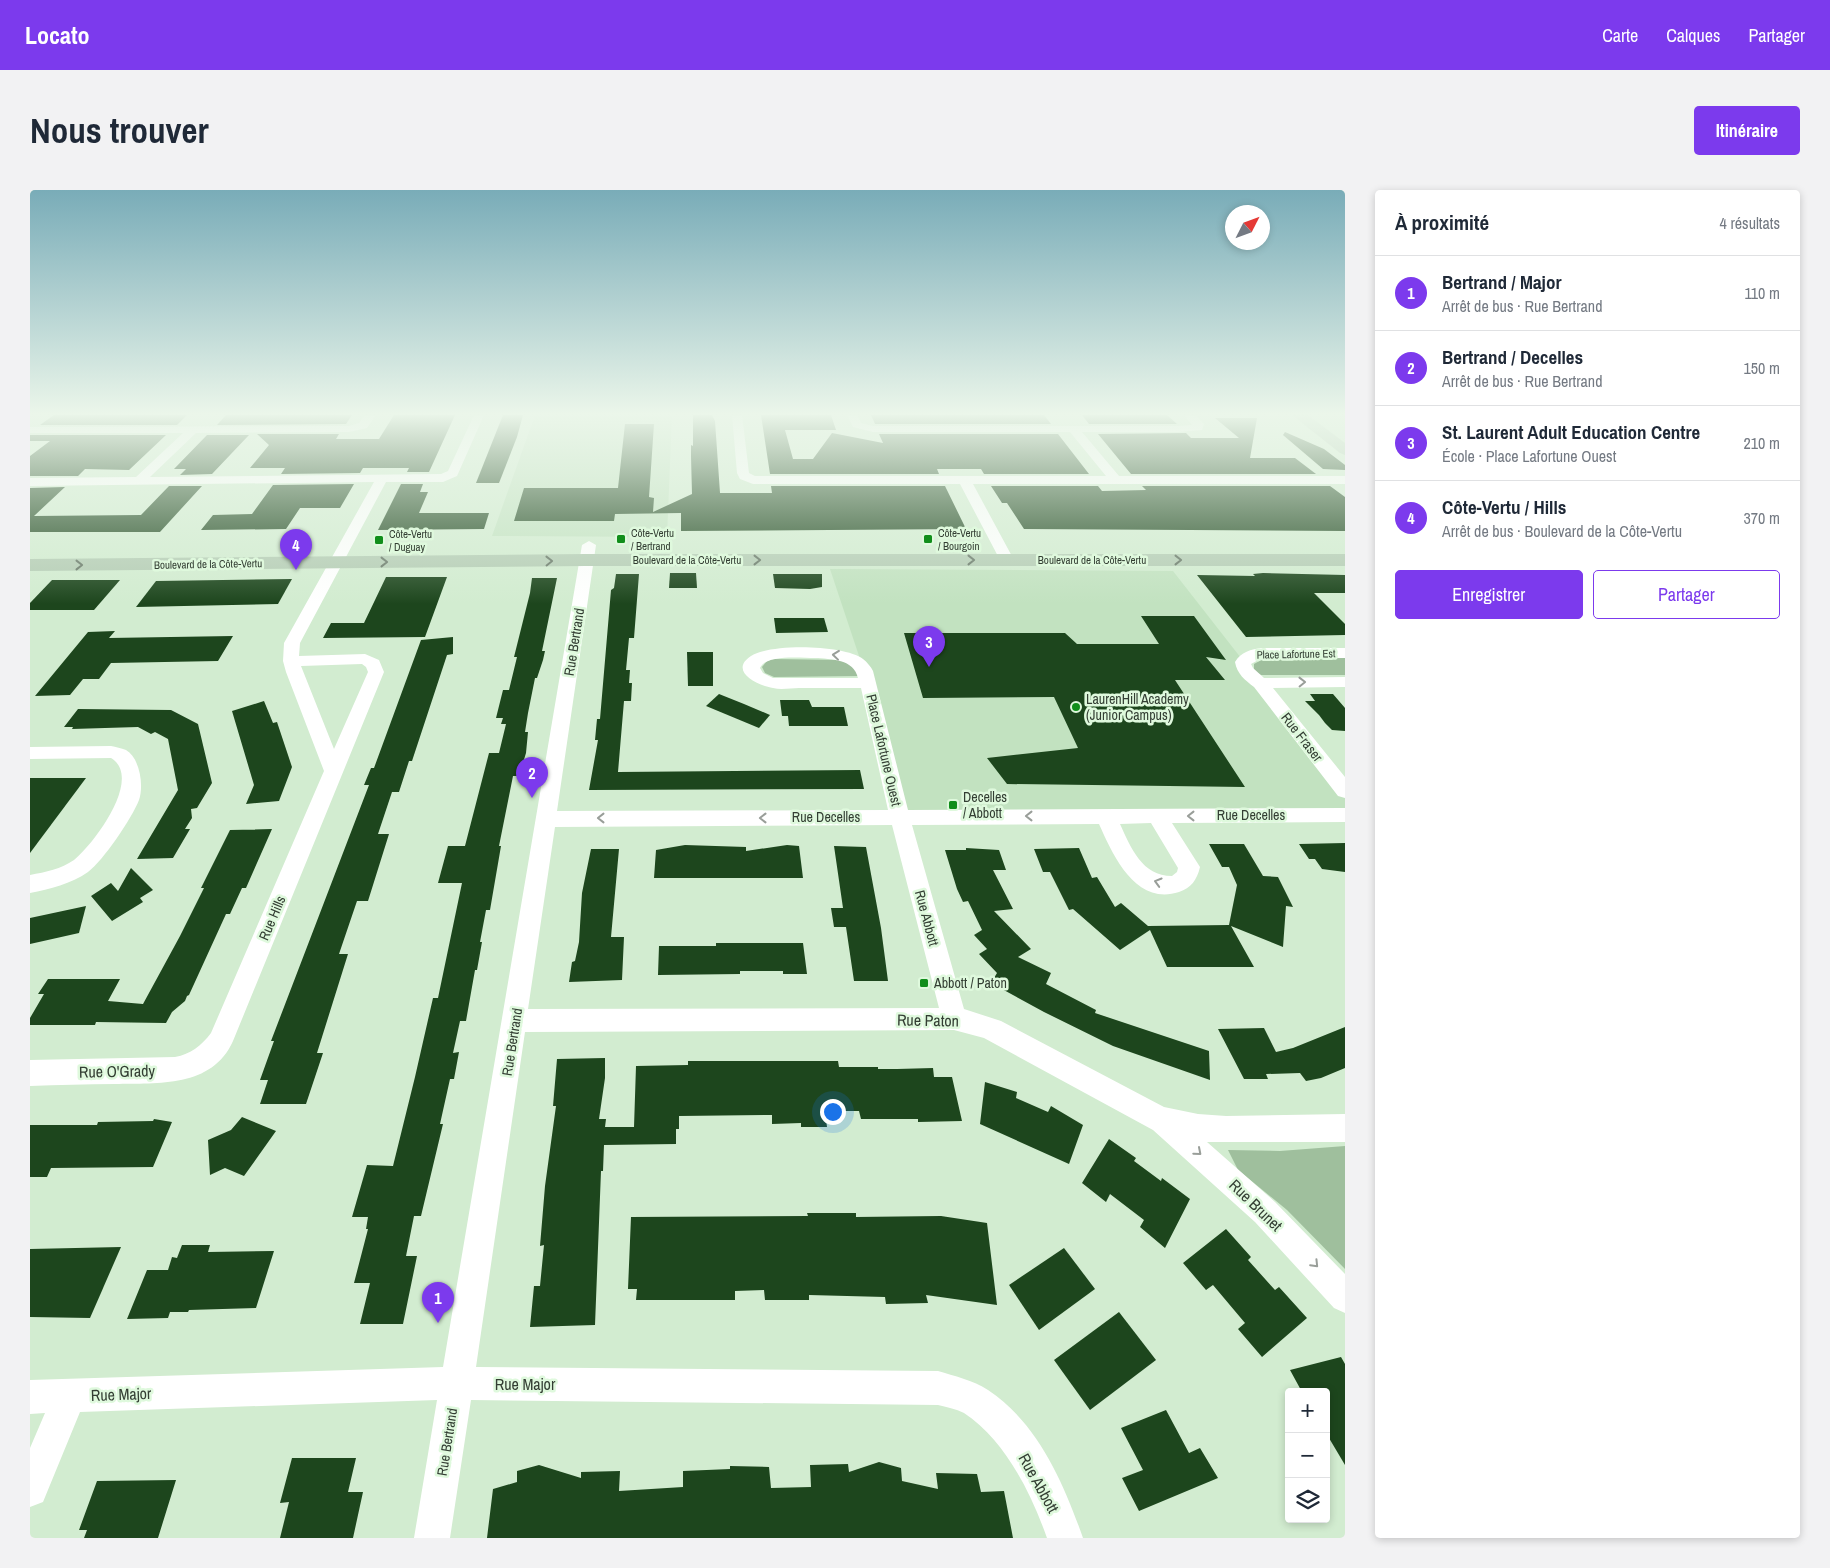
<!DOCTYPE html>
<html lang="fr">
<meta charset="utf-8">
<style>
body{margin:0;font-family:"Archivo Narrow",sans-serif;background:#f2f2f3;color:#1f2937}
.controls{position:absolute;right:15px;bottom:15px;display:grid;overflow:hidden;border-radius:5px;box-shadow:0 2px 8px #0003}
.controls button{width:45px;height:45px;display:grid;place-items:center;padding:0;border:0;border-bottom:1px solid #e0e1e3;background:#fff;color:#1f2937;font:25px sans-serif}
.compass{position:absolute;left:1195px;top:15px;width:45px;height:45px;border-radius:50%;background:#fff;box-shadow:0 2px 8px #0003;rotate:48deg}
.you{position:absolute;left:802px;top:921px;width:18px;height:18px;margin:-12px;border:4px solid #fff;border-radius:50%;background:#1a73e8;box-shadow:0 0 0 8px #1a73e833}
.badge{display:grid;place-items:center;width:32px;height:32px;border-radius:50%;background:#7c3aed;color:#fff;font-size:16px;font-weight:700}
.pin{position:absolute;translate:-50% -41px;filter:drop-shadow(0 1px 2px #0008)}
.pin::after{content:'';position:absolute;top:26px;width:18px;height:15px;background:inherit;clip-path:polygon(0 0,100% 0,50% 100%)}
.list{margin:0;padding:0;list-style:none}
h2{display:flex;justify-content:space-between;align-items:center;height:65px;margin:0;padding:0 20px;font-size:21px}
h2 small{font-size:16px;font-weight:400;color:#747a83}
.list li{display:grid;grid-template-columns:32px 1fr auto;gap:15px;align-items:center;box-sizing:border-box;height:75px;padding:0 20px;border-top:1px solid #e0e1e3}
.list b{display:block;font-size:19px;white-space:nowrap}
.list p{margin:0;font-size:16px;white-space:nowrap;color:#747a83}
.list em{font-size:16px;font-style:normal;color:#747a83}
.actions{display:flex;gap:10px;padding:15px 20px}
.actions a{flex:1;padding:11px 0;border:1px solid #7c3aed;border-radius:5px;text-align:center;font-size:18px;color:#7c3aed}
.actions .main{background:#7c3aed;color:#fff}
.icon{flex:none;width:28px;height:28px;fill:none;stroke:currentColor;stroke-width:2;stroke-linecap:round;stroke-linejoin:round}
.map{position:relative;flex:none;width:1315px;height:1348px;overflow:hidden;border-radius:5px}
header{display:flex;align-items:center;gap:30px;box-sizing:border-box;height:70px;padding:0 25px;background:#7c3aed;color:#fff}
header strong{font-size:24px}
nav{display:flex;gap:28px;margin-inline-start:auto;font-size:18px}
.intro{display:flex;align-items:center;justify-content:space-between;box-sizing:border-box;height:120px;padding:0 30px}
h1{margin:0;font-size:35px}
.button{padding:12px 22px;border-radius:5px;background:#7c3aed;color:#fff;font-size:18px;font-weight:700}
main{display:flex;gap:30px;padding:0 30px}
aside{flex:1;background:#fff;border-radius:5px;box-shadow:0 2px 8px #0003}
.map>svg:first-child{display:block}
.built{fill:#c2e2c0}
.green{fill:#9fbf9d}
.building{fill:#1d461d}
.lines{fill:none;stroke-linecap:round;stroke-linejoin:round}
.street{fill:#fff;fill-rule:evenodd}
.secondary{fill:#b4ccb4;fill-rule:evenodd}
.oneway{stroke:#677767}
.oneway2{stroke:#999e99}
.poi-dot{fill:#118e1b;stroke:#dff9dd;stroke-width:2}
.labels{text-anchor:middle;stroke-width:5;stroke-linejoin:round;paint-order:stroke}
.far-poi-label{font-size:11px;fill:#333e33;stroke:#dff9dd;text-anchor:start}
.far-street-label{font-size:11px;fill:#333e33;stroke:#dff9dd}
.street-label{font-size:14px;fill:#333e33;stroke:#dff9dd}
.poi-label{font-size:14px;fill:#333e33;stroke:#dff9dd;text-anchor:start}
.near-street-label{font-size:16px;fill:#333e33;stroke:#dff9dd}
</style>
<header>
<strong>Locato</strong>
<nav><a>Carte</a><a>Calques</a><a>Partager</a></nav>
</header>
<div class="intro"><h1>Nous trouver</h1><a class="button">Itinéraire</a></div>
<main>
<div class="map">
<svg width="1315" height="1348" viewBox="0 0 1315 1348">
<rect width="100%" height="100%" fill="#d2ecd0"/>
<g class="built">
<path d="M505 225H642L637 347 462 346Z"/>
<path d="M800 379 1143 381 1315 601V625L870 627 838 493Z"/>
</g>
<g class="green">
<path d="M1315 468V485H1231L1224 481V474L1233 469Z"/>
<path d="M744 469 811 470 821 474 830 486 744 487 735 483 732 477 737 471Z"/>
<path d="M1315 956V1079L1257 1020 1208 980 1198 960 1250 961Z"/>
</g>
<g class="building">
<path d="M24 225H157L147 235H10Z"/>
<path d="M196 225H322L316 234 187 235Z"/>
<path d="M364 225H425L399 282H377L379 278H333L330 283 251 284 255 278H220L239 255 227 244H309L306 249H349Z"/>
<path d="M473 225H493L487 247 469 293H446Z"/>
<path d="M663 225H682L685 231 690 303H742L741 296H915L936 339 651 341V323L585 324 584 331H484L494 298H588L595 234H624L619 307 624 308 623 322 662 304 661 266V255L663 256Z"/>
<path d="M731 225H801L806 240H755L763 269H783L802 243 853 253 849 244H1028L1059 284H954L951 279H907L909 284H740Z"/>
<path d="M841 225H1014L1021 234H845Z"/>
<path d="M1052 225H1137L1147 234H1059Z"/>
<path d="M1185 228H1227L1220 268H1265L1286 284H1101L1068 244 1156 243 1161 248H1209Z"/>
<path d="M1255 242 1294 259 1315 275V280L1293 279 1253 245Z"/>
<path d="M0 245H136L99 280 55 279 48 286H0V266L20 251H0Z"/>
<path d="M177 245H219L182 284 150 285 156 279H144Z"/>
<path d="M324 294 310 318H270L256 339 171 340 183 325 222 324 243 295Z"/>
<path d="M371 294H393L390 302H398L389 323H459L454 339 348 340Z"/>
<path d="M139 296H172L130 342H0V298L35 297 4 326 111 325Z"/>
<path d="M961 296H1068L1072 301 1116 300 1112 296H1300L1315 307V341L994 339 977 313H972Z"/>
<path d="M640 383H666L667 398H639Z"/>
<path d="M1233 383 1315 385V403H1284L1315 434V445L1216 447 1167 385 1225 386 1223 384Z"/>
<path d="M586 384H609L604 448H599L596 480H600L599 493H602L601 511H594L588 582 830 580 834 599 559 600 568 550H565L567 529H570L581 400 584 398Z"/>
<path d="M743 384H792V397L780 399 745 398Z"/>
<path d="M356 387H417L395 447 293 448 301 433H334Z"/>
<path d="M502 388H527L512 461H515L513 470 507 488H505L498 523 495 542H498L496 563 489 586H483L469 656H471L460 720H456L450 752H452L447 780H445L436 831H430L423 863 429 862 424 889H420L410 934H413L391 1026H384L376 1066H387L373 1134H330L340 1093H324L338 1039H336L338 1027H322L337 975 363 976 385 887 403 808H408L432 693H408L418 656H435L459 563H469L476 534H471L473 528H466L473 500H479L487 467H484L500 403Z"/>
<path d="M262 389 248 414 106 417 126 391Z"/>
<path d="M22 390H90L64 420H0V413Z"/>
<path d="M1111 426H1164L1196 470 1176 467 1195 490H1145L1215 597 977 594 957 568 1048 558 1024 507 893 508 874 443H1035L1047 454H1129Z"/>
<path d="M744 428H794L798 442 746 443Z"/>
<path d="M85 441 79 448 203 446 188 471 81 473 69 489H53L40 505 5 506 58 442Z"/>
<path d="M423 447V464L417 465 382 571H379L369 602H362L348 644H359L338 711H327L309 764H318L287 863H293L276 914H230L238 890H230L244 851H241L339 595H334L341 578H344L391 450Z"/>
<path d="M657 462H683V496H658Z"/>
<path d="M689 504 714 514 740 525 729 538 676 516Z"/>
<path d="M1280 504H1303L1315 518V541L1302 540 1295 533 1289 525 1275 511H1285Z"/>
<path d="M750 510H779L782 517H814L818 536H759L758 526H752Z"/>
<path d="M234 511 243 533 247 532 262 577 249 611 216 614 224 595 202 521Z"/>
<path d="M48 519 141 520 168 534 182 593 167 618 161 619 162 628 155 639H160L143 668 107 669 148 600 138 549 125 542 121 544 108 537 42 539 43 537H34Z"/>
<path d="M0 588H56L0 663Z"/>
<path d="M242 639 216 698H212L200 724H196L159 805 157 806 155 811 142 822 136 833 66 832 65 835H0V828L14 804H8L18 789H90L78 811 113 814 150 746 174 698H171L200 640Z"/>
<path d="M1315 653V682L1292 679 1285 669H1279L1269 654Z"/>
<path d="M1179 654H1214L1233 686 1248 687 1263 717 1256 716 1253 757 1201 736 1224 777H1137L1120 740 1090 760 1043 719 1039 720 1020 682H1013L1004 659 1049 658 1062 688 1067 687 1085 717 1091 713 1118 736 1199 735 1207 695 1199 677H1192Z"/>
<path d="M655 655 716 657V661L757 655 769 656 773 688H624L626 660Z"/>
<path d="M804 656 836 657 851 738 858 791H824L816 737H804L801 718H813Z"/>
<path d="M936 658 969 660 976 680H963L983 719 964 721 1001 759 988 767 1021 783 1016 794 1066 820 1065 823 1179 861 1180 890 1083 856 1014 822 961 793 967 783 949 764 957 759 944 745 952 740 938 711 933 712 927 699 915 660H936Z"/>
<path d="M561 659H589L581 747H594L592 790 539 792 542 772 545 771 549 752 552 703Z"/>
<path d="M101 678 123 700 110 708 113 712 82 731 61 706 81 693 88 701Z"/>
<path d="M56 716 49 743 0 754V728Z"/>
<path d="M686 753H773L777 784H753V781H710V784L628 785 629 756H686Z"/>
<path d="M1315 837V878L1291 888 1276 891 1270 883 1236 884 1238 889H1214L1188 839 1234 838 1246 862 1263 858Z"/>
<path d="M575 868V888L569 929H576L575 937H604L606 876 658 875V871H808L809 877H848V879H867L903 878 904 887H922L932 931 888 932V929H831L829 921H795L797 937H771V933L742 934V925L649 926V939H646V954L574 955 573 981H571L565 1135 500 1137 504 1096H510L514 1055 510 1056 515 996 526 916H523L527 869Z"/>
<path d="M955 892 987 902 986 908 1018 922 1021 916 1053 935 1039 974 950 934Z"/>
<path d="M212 927 246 941 214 986 195 978 180 985 178 950 201 940Z"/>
<path d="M124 929 142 932 123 977 21 978 17 987H0V935H67L68 932 123 931Z"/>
<path d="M1079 949 1106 968 1104 971 1131 991 1132 988 1160 1009 1135 1058 1110 1037 1114 1030 1080 1004 1076 1012 1052 993Z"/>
<path d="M777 1023H826V1027L911 1026 957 1033 967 1115 896 1105 898 1113 856 1114 855 1107 779 1105V1110H735L734 1100 705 1101V1110H606L607 1099H598L601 1027 778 1026Z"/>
<path d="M1196 1039 1221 1067 1218 1070 1245 1100 1249 1097 1277 1128 1232 1167 1208 1139 1215 1133 1183 1095 1176 1100 1153 1073Z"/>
<path d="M152 1055H180L178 1062 244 1061 226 1118 159 1120 158 1122H140L138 1128 97 1129 117 1080H138L142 1067 147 1068Z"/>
<path d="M91 1057 60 1128 0 1127V1059Z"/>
<path d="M1034 1058 1065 1099 1009 1140 979 1095Z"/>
<path d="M1089 1122 1126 1170 1060 1220 1024 1170Z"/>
<path d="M1311 1167 1315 1174V1275L1296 1243V1202H1272L1260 1180Z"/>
<path d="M1136 1220 1159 1263 1170 1258 1188 1288 1109 1321 1092 1288 1113 1280 1091 1238Z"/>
<path d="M262 1268H326L318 1302H333L323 1348H250L259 1312 250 1313Z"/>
<path d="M849 1272 871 1278 872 1291 908 1299 906 1283 947 1284 951 1302 974 1301 983 1348H457L463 1299 487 1292V1281L509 1275 551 1288V1282L590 1281 589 1301 653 1297V1281L700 1279V1276L739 1277 741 1298 781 1297 780 1275 818 1274 819 1282Z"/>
<path d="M146 1290 128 1348H54L57 1340H49L67 1291Z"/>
</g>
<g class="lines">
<g class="street">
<path d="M335 225H346L337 238 319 242 166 243 120 287 411 284 418 281 444 225H454L427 286 413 292H356L270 453 269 466 335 464 349 470 354 482 203 851C182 898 128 893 85 894 56 894 28 895 0 896V870L145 867C161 864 171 856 181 843L294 581 256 482 253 471 254 453 344 292 0 296V288L106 287 153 243H0V237L319 236 329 233ZM332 474 336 477 338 482 304 559 271 476Z"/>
<path d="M702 225H712L719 283 725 286H1076L1040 242H843L823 237 817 225H827L831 233 843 236H1148L1162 235 1154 225H1165L1174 234 1172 240 1148 242H1052L1089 286H1315V294H943L984 370 982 373H972L970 370 930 294H723L710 289 707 283Z"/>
<path d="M559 351 566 355 527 621 858 620 831 498C810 498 790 498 769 498 761 498 751 500 743 498 728 496 698 481 721 466 741 453 815 455 833 469 837 472 841 477 843 481L878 620 1315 618V632L1142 633 1170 677C1167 690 1161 698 1149 702 1105 716 1083 665 1069 634L882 635 934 819 971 831 1134 917 1168 924 1196 926 1315 924V952H1177L1245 1012 1315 1084V1123L1304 1118 1225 1032 1123 940 954 848 924 840 495 842 446 1177 908 1181C924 1186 943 1190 958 1200 1008 1233 1034 1294 1053 1348H1017C1001 1303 975 1250 934 1223 926 1219 916 1217 908 1215L441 1210 420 1348H384L407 1210 50 1222 13 1312 0 1317V1258L15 1223 0 1224V1190L413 1177 552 355ZM785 468C801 469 824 469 828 488H743L733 483 730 478C736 464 771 468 785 468ZM1121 633 1148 678 1147 682 1142 686C1112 686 1101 658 1090 634ZM862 635 909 818 498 819 525 637Z"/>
<path d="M1232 458H1315V468H1232L1221 474 1223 478 1234 488 1315 487V497L1243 498 1315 587V608L1308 606 1224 497C1215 490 1207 484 1205 472 1211 462 1221 459 1232 458Z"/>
<path d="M81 556C86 557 91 558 96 560 110 568 114 596 109 610 102 628 73 671 58 682 41 694 20 699 0 703V685C16 682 31 679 44 670 63 655 114 588 81 568L0 569V557Z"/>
</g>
<g class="secondary">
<path d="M1262 225H1278L1315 253V265L1310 263Z"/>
<path d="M556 364H1315V376H556L0 381V369Z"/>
</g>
</g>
<defs><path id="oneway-chevron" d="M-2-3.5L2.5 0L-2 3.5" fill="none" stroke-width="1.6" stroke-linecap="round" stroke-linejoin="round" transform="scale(1.25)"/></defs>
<g class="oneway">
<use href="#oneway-chevron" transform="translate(727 370)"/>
<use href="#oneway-chevron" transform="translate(941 370)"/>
<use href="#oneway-chevron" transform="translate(1148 370)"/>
<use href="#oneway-chevron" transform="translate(519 371) rotate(-1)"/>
<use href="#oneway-chevron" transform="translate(354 372)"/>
<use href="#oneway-chevron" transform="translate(49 375)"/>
</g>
<g class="oneway2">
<use href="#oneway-chevron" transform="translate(806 465) rotate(-174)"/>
<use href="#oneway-chevron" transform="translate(1272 492) rotate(-1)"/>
<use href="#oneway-chevron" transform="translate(999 626) rotate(180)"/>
<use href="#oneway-chevron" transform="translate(1161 626) rotate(180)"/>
<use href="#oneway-chevron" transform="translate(571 628) rotate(180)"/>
<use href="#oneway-chevron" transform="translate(733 628) rotate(180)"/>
<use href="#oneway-chevron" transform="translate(1128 692) rotate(-164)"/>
<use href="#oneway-chevron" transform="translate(1168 962) rotate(41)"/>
<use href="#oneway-chevron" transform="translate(1285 1074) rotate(46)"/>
</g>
<linearGradient id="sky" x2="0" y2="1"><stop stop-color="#79acb8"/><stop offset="0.54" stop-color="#ebf6ea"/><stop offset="1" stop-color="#ebf6ea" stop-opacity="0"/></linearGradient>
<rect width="1315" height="414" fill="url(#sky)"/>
<g class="poi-dot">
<rect x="586" y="344" width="10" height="10" rx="2.5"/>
<rect x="893" y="344" width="10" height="10" rx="2.5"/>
<rect x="344" y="345" width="10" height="10" rx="2.5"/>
<circle cx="1046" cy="517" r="5"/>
<rect x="918" y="610" width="10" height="10" rx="2.5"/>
<rect x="889" y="788" width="10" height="10" rx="2.5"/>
</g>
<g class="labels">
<g class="far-poi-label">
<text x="601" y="347">Côte-Vertu<tspan x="601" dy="13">/ Bertrand</tspan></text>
<text x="908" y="347">Côte-Vertu<tspan x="908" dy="13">/ Bourgoin</tspan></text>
<text x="359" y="348">Côte-Vertu<tspan x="359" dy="13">/ Duguay</tspan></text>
</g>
<g class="far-street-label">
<text x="657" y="374">Boulevard de la Côte-Vertu</text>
<text x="1062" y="374">Boulevard de la Côte-Vertu</text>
<text transform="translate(178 374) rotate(-1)" y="4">Boulevard de la Côte-Vertu</text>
<text transform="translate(1266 464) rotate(-1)" y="4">Place Lafortune Est</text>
</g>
<g class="street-label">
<text transform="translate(544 452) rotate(-81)" y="5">Rue Bertrand</text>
<text transform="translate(1272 547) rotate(52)" y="5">Rue Fraser</text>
<text transform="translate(854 560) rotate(77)" y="5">Place Lafortune Ouest</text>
<text x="1221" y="630">Rue Decelles</text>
<text x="796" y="632">Rue Decelles</text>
<text transform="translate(242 728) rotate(-67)" y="5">Rue Hills</text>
<text transform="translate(897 728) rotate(75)" y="5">Rue Abbott</text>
<text transform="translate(482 852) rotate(-81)" y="5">Rue Bertrand</text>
<text transform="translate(417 1252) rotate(-81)" y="5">Rue Bertrand</text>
</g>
<g class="poi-label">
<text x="1056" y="514">LaurenHill Academy<tspan x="1056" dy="16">(Junior Campus)</tspan></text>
<text x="933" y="612">Decelles<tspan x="933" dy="16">/ Abbott</tspan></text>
<text x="904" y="798">Abbott / Paton</text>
</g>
<g class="near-street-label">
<text transform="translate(898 830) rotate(1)" y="6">Rue Paton</text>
<text transform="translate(87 881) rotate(-1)" y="6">Rue O'Grady</text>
<text transform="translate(1226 1015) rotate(44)" y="6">Rue Brunet</text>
<text x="495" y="1200">Rue Major</text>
<text transform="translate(91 1204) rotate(-2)" y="6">Rue Major</text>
<text transform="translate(1009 1293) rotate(61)" y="6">Rue Abbott</text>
</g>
</g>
</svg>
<div class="controls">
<button>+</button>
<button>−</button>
<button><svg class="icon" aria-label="layers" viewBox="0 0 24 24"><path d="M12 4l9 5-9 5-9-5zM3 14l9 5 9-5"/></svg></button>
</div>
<svg class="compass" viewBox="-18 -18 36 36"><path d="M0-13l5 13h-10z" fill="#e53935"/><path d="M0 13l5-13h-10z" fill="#747a83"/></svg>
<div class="you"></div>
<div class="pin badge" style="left:408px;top:1133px">1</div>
<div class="pin badge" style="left:502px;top:608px">2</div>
<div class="pin badge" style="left:899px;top:477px">3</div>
<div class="pin badge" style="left:266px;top:380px">4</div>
</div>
<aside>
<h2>À proximité<small>4 résultats</small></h2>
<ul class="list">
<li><span class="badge">1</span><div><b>Bertrand / Major</b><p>Arrêt de bus · Rue Bertrand</p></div><em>110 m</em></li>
<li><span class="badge">2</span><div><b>Bertrand / Decelles</b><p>Arrêt de bus · Rue Bertrand</p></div><em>150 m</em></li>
<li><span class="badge">3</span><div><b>St. Laurent Adult Education Centre</b><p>École · Place Lafortune Ouest</p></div><em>210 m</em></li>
<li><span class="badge">4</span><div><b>Côte-Vertu / Hills</b><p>Arrêt de bus · Boulevard de la Côte-Vertu</p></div><em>370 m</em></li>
</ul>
<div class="actions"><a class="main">Enregistrer</a><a>Partager</a></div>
</aside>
</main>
